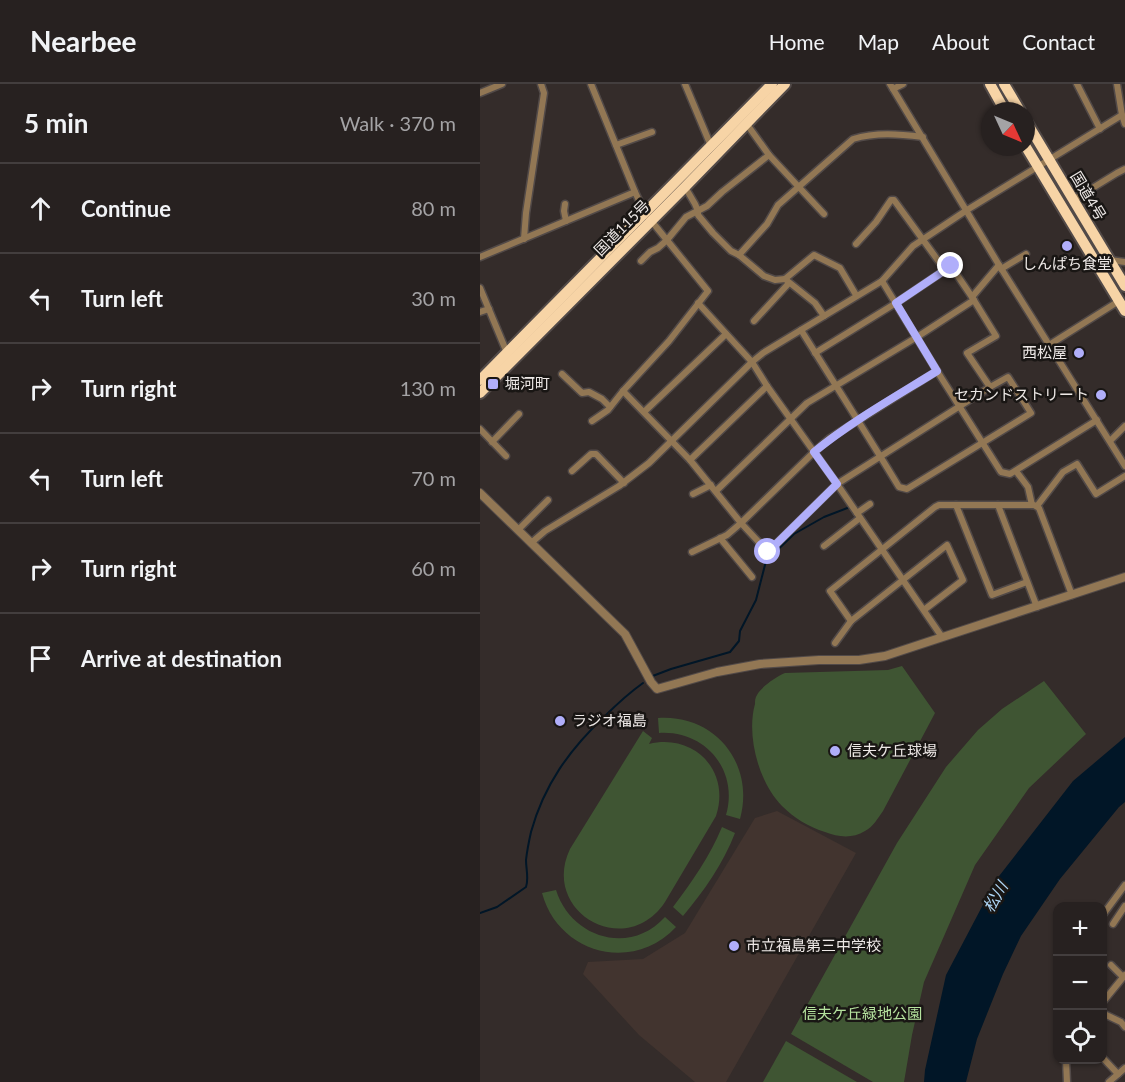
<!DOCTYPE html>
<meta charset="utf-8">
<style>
body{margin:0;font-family:Lato,"Noto Sans JP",sans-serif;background:#2f2929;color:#f1f3f6}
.controls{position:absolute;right:18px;bottom:18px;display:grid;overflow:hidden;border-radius:12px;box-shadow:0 2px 4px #0004}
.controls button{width:54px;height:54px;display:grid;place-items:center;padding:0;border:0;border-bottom:2px solid #433e3e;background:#272120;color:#f1f3f6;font:30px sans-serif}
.compass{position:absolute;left:501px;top:18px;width:54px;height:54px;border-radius:50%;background:#272120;box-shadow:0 2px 4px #0004;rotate:134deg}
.stop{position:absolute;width:18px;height:18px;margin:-14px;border:4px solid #b0aefa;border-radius:50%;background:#fff}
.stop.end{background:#b0aefa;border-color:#fff;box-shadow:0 2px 6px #0008}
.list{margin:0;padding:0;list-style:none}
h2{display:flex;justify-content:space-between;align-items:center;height:78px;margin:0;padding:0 24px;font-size:26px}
h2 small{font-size:20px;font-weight:400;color:#a4a3a5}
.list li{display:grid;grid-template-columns:39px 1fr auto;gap:18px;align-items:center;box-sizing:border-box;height:90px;padding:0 24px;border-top:2px solid #433e3e}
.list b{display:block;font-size:22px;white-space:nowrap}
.list em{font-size:20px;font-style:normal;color:#a4a3a5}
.icon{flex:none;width:33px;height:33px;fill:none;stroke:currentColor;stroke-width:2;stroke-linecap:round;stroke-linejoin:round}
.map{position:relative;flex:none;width:645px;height:998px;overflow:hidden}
header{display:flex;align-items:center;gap:36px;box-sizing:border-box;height:84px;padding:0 30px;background:#272120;border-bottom:2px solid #433e3e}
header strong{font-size:28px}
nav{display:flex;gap:33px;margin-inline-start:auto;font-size:21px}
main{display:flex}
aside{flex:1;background:#272120}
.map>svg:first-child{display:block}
.built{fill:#42342f}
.green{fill:#3f5533}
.water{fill:#011627}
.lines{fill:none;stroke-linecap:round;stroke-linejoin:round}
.stream{stroke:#011627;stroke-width:2}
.minor-casing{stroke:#524a48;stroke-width:9}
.tertiary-casing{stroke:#524a48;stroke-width:10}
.trunk-casing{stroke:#524a48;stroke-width:14}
.minor{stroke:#927754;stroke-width:6}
.tertiary{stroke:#927754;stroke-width:8}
.trunk{stroke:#f7d4a6;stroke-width:10}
.route{stroke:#b0aefa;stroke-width:8}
.poi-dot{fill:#b0aefa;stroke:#191614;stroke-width:2}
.labels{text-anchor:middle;stroke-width:5;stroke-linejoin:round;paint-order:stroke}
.street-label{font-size:15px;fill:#ede8e6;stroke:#191614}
.poi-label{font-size:15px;fill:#ede8e6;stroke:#191614;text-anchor:start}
.park-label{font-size:15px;fill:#b5e29e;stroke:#191614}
.water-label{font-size:16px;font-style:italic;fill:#aed6f6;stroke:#191614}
</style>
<header>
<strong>Nearbee</strong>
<nav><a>Home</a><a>Map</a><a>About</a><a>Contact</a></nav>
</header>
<main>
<aside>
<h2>5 min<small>Walk · 370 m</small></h2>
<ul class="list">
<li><svg class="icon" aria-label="ahead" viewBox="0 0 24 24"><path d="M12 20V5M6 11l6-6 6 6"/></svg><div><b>Continue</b></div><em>80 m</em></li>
<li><svg class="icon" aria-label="left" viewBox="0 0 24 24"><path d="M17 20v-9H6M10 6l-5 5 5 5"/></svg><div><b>Turn left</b></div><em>30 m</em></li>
<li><svg class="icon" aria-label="right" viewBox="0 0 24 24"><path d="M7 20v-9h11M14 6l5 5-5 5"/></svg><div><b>Turn right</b></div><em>130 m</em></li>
<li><svg class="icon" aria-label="left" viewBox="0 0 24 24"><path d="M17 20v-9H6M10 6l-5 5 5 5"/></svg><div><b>Turn left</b></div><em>70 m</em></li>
<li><svg class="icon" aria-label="right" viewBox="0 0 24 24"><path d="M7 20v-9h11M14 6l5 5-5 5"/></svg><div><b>Turn right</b></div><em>60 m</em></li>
<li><svg class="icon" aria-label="arrive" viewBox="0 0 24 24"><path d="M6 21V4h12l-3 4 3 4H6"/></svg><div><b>Arrive at destination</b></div></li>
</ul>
</aside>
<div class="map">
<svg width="645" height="998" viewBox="0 0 645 998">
<rect width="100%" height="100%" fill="#342c2a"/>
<path class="built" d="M297 727 376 769 246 998H215L159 951 103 890 108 878 163 875 205 849 275 734Z"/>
<g class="green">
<path d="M422 582 455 629 403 727C398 734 393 743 385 747 372 755 358 753 345 748 329 743 314 734 302 722 279 699 266 652 275 620 275 617 275 614 277 611 281 603 297 592 305 589L408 586Z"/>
<path d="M564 597 606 650 549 704 495 781 444 898 432 951 424 998H393L311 950 417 759 466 683 498 646 522 625Z"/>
<path d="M178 634C236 630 275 681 260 735L246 731C259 686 225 646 179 649Z"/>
<path d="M163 647 172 654 169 660C214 649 251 687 236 732L185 818C146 877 60 828 90 765Z"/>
<path d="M242 743 255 749C243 780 224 807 203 832L193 823C212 798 230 772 242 743Z"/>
<path d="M76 806C91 854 150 872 185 833L196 843C152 890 78 869 62 809Z"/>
<path d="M306 957 377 998H283Z"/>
</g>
<path class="water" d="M645 653V718L639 723 580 795 541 852 523 890 497 955 486 998H444L445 986 466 891 516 796 593 697Z"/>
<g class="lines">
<g class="stream">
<path d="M170 593 191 585 250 568 259 557 260 547 276 516 286 477 314 450 344 433 370 423"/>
<path d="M0 829 17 823 46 803C49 795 46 785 46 776 47 767 49 757 51 748 64 701 89 666 125 632 137 620 149 609 163 599"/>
</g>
<g class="minor-casing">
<g id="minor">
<path d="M111 0 155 108 165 129 228 207 189 257 143 307 128 326 112 337"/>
<path d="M205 0 231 62"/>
<path d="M410 0 519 181 645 382"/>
<path d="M597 0 620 45"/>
<path d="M637 0 642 31 645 40"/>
<path d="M413 5 423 0"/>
<path d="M0 9 22 0"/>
<path d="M266 39 289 71 344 130"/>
<path d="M136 61 172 48"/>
<path d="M205 103 215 120 218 127V131L233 149 251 167 259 171 284 192 295 196 305 195"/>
<path d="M593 116 637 89 645 85"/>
<path d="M85 120 84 127 86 137"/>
<path d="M44 155 46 129 64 9 61 0"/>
<path d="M376 160 396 138 411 116H414L465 186"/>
<path d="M259 171 287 140 298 121 373 55C396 48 419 50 443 53"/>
<path d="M0 173 155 108"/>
<path d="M630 176 645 178"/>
<path d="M161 177 170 168 178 164 187 156 206 133 227 122 242 108 289 71"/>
<path d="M521 185 546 170"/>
<path d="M402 197 457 287 521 388 530 390 617 336"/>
<path d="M0 204 25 264 29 270"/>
<path d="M492 213 519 181"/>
<path d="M0 228 9 225"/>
<path d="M344 232 335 219 305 195 334 171 360 184 376 211"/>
<path d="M274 237 309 199"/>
<path d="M321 246C354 299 387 350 419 403L427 405 551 329 528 293 510 303 357 400 462 553"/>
<path d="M569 261 639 217"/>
<path d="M335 269 416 219 471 182 492 213 516 252 487 269 510 303"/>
<path d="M82 290 102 309 109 308 122 315 130 323"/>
<path d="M143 307 210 376 261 439 288 468 357 400 287 302 272 278 218 219"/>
<path d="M164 328 246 250"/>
<path d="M0 345 26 372"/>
<path d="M630 357 645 342"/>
<path d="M12 358 39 330"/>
<path d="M210 376 287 302"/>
<path d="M92 387 111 370H116L144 399"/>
<path d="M536 387 548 403 552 421"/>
<path d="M236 407 327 319 437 253 494 216"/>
<path d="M213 410 231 401"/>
<path d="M476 421 512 511 547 498"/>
<path d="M518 421 557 523"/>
<path d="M557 422 583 388 597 380 616 410 645 392"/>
<path d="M377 429 390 420"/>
<path d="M38 446 68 416"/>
<path d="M240 454 272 493"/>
<path d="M51 459 65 447 139 402 169 379 272 278 283 269 402 197 433 162 487 126 642 31"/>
<path d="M344 462 380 434"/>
<path d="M212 468 247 451 261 439 334 368 350 354 457 287"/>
<path d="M371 537 350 507 455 423 459 421H554L559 424 592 511"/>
<path d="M355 559 371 537 467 461 483 496 444 526"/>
<path d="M622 832 645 801"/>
<path d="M633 840 645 822"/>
<path d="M631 881 643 893"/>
<path d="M622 919 645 891"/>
<path d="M622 929 641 938 645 943"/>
<path d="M622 973 638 990"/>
<path d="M586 976 587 998"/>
<path d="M629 998 645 984"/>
</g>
</g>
<g class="tertiary-casing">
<path id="tertiary" d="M0 409 145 550 171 598 177 605 237 588 280 580 339 576H379L405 572 645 493"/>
</g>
<g class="trunk-casing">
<g id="trunk">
<path d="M510 0 525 27"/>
<path d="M524 0 540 27"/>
<path d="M546 37 645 202"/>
<path d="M546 63 645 227"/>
<path d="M0 296 292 0"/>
<path d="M0 309 205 103 305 0"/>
</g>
</g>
<use href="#minor" class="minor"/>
<use href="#tertiary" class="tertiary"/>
<use href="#trunk" class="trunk"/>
</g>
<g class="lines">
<path class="route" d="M288 468 357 400 334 368C372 337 415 313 457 287L416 219 471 182"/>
</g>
<g class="poi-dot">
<circle cx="587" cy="162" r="6"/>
<circle cx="599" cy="269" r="6"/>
<rect x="7" y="294" width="12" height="12" rx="3"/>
<circle cx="621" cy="311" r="6"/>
<circle cx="80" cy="637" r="6"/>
<circle cx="355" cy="667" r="6"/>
<circle cx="254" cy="862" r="6"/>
</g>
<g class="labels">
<g class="street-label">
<text transform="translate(608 112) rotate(59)" y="5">国道4号</text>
<text transform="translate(142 144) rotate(-45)" y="5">国道115号</text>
</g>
<g class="poi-label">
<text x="587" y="185" text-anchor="middle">しんぱち食堂</text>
<text x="587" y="274" text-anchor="end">西松屋</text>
<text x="25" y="305">堀河町</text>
<text x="609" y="316" text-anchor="end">セカンドストリート</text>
<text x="92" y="642">ラジオ福島</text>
<text x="367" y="672">信夫ケ丘球場</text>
<text x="266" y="867">市立福島第三中学校</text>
</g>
<g class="park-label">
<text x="382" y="935">信夫ケ丘緑地公園</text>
</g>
<g class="water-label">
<text transform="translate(515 813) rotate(-60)" y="6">松川</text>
</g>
</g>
</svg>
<div class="controls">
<button>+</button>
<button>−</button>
<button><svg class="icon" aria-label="locate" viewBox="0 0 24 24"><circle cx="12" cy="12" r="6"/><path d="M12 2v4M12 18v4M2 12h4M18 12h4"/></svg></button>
</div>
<svg class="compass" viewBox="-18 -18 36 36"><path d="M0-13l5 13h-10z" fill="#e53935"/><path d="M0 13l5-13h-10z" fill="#a4a3a5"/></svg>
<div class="stop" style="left:288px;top:468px"></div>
<div class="stop end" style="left:471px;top:182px"></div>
</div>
</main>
